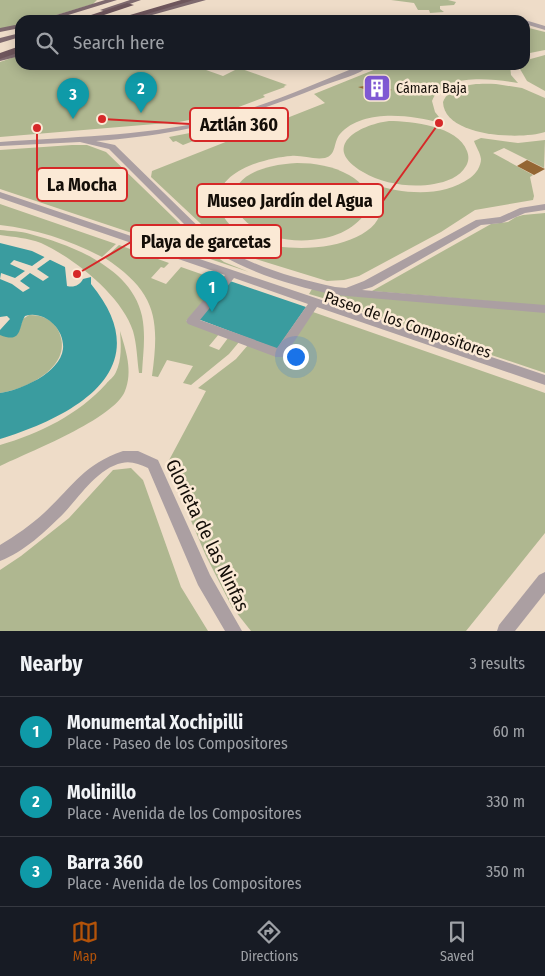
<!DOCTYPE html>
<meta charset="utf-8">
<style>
body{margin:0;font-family:"Fira Sans Condensed",sans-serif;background:#242831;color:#f1f3f6}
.you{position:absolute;left:295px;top:356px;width:18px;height:18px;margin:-12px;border:4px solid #fff;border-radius:50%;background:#1a73e8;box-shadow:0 0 0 8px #1a73e833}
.badge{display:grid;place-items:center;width:32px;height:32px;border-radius:50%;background:#b45309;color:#fff;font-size:16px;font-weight:700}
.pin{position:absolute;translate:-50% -41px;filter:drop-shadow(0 1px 2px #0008)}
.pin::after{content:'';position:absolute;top:26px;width:18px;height:15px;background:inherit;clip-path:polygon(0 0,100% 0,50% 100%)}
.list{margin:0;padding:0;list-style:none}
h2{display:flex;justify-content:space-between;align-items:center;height:65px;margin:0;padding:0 20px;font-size:21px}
h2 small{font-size:16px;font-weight:400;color:#9ea1a6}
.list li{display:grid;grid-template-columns:32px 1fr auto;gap:15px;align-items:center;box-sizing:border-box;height:70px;padding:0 20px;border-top:1px solid #363941}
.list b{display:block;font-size:19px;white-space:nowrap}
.list p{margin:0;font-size:16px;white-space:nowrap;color:#9ea1a6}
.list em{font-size:16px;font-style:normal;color:#9ea1a6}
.icon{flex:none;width:28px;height:28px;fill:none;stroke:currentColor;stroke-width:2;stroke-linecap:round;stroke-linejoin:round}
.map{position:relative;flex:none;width:545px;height:631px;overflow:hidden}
.search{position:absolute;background:#171b24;box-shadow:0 2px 12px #0003;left:15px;right:15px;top:15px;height:55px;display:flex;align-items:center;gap:12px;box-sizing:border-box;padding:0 18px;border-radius:15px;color:#9ea1a6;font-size:19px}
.sheet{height:275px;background:#171b24}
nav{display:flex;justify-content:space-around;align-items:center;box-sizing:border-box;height:70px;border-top:1px solid #363941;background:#171b24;font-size:14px;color:#9ea1a6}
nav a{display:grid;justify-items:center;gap:2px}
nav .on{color:#b45309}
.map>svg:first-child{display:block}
.green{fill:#afb790}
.water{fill:#3a9c9f}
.pier{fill:#eedcc8}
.building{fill:#946633}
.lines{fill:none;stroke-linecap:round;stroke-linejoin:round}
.minor{fill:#ab9fa2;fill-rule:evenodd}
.major{fill:#7e696e;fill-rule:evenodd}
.highway{fill:#6e565c;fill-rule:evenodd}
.labels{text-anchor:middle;stroke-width:5;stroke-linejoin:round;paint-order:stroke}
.far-poi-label{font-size:14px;fill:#140e08;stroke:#fbe9d5;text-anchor:start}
.street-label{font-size:16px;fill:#140e08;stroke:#fbe9d5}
.near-street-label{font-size:19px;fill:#140e08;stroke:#fbe9d5}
.leader{fill:none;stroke:#d62828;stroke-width:2}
.callout-dot{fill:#d62828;stroke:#fbe9d5;stroke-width:2}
.callout{fill:#fbe9d5;stroke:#d62828;stroke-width:2}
.callout-label{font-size:18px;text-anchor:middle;font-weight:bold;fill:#140e08}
</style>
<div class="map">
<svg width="545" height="631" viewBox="0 0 545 631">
<rect width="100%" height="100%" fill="#eedcc8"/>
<g class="green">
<path d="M0 0H97L93 4 40 20H20V25L0 29Z"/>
<path d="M391 0H448L456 2 454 5 440 6V9L444 12 430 13 429 10H418L414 3Z"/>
<path d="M525 27 545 32V50L525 54Z"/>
<path d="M20 55V65H192L223 76 239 68 287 85 284 86 285 87 263 95 265 97 220 114 179 122 0 137V62Z"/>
<path d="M545 55V91L527 81 520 69 527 60Z"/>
<path d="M386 65H510L511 75 518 83C494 79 443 72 432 101L435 112 443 122 441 123C411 115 363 108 340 134 333 142 337 155 325 158 314 160 302 155 291 156 265 158 211 172 220 207 235 268 391 257 381 201 380 195 375 189 372 184 403 194 442 198 470 178 476 174 481 166 481 159 480 152 476 147 474 141L481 138 518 143 545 140 544 168 504 148 493 153 533 175 530 177 534 196 533 200 475 210 441 232 359 276 344 280 327 281 246 256 229 248 216 238 151 177 152 171 325 103 314 94Z"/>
<path d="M496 84 522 88 545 98V132C521 140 444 137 443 102 450 83 479 83 496 84Z"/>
<path d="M389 121C412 121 458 126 467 151 469 156 469 161 466 166 460 177 446 182 434 184 411 188 383 184 363 172 320 147 358 125 389 121Z"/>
<path d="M221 127 224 129 183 145 176 141 173 142 169 137Z"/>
<path d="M72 145H87L106 152 206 249 224 262 249 272 0 189V150Z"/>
<path d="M297 163C315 163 333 166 349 175 390 199 359 231 325 238 237 256 187 169 297 163Z"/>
<path d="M0 204 116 244 102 257C69 240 36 229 0 225Z"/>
<path d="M545 213V306L372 291 491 224 508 222 516 217 523 215Z"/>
<path d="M0 230C10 231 21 231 30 234 72 245 132 268 142 316 146 336 143 353 142 373H139C137 359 137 345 133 331 122 296 74 258 41 243 28 238 14 237 0 235Z"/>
<path d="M119 245 169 263 164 268 161 267 151 278 166 284 181 267 221 281 186 321 219 334 209 346 219 350 228 338 239 342 229 354 191 385 183 383 193 366 167 360 158 377 152 376C160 318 156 292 105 258Z"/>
<path d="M312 289 545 310V373L333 302 334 299 328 298 326 299 309 294Z"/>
<path d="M313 312 545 393V533L466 631H251L232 607 206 556 167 464 206 391 198 388 236 359 248 345 283 357Z"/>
<path d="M29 315C42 315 52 319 58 330 76 365 28 389 0 393V334V335C22 335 16 337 23 319Z"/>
<path d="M120 331C126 351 133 371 125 391 114 419 29 452 0 466V445C39 434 79 414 106 384 109 380 114 377 116 372 122 360 121 344 120 331Z"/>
<path d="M131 468 143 480 181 587 208 631H0V570L21 556 69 518 113 470Z"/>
</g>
<g class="water">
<path d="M0 243 32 251 65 267 67 286C74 288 80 285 83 279L91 277V284C161 369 75 416 0 439V393C21 390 60 373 63 349 65 329 44 310 25 316 18 327 23 344 0 335V330L10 319 7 316 0 317Z"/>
<path d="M230 281 306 307 277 349 198 319Z"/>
</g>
<path class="pier" d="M46 256 51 259 37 269 49 277 43 281 30 273 20 281 30 288 23 292 12 284 0 279 1 273 15 278 25 271 10 264 14 260 32 266Z"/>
<g class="building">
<path d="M377 84 392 90 376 93 358 87Z"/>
<path d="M527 160 545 169 534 175 517 166Z"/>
</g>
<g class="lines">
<g class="minor">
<path d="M381 16 383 17 384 20H378Z"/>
<path d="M490 18H511L514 20H487Z"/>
<path d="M525 20 545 26V30L525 24Z"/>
<path d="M362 65H371C359 75 338 80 322 86 244 118 180 135 96 141L115 145 211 239C246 265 292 278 335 287L346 288 364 281 476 220 500 217 520 208 545 204V210L525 213 502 223 481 225 372 287 362 290 545 305V313L335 295C290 285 241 271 203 243L109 149 80 142 0 146V142C69 137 140 136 208 121 261 108 311 85 362 65Z"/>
<path d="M0 192 545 375V385L317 307 284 357H276L188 324 186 321 188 318 225 275 0 198ZM234 278 308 304 277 348 200 320Z"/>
<path d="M123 451H138L158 460 210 575 242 631H225L198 585 148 468C139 464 131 461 122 463 98 468 80 496 64 513 46 531 24 552 0 561V545C15 536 31 525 44 513 73 486 83 465 123 451Z"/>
<path d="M545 572V593L515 631H497L499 625 539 575Z"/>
</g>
<g class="major">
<path d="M105 0H117L52 20H40Z"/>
<path d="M130 0H141L107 12 100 10Z"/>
<path d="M192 0H206L134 20H122L163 6Z"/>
<path d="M20 24V28L0 32V28Z"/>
<path d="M20 33V37L0 43V38Z"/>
<path d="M20 51V56L0 61V56Z"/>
</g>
<g class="highway">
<path d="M181 0H194L127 20H113Z"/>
<path d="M127 3 134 5 89 20H76Z"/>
<path d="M20 46V52L0 59V53Z"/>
</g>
</g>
<defs>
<g id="building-square" transform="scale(1.4375)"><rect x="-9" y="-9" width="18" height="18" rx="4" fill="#7f59d3" stroke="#fbe9d5"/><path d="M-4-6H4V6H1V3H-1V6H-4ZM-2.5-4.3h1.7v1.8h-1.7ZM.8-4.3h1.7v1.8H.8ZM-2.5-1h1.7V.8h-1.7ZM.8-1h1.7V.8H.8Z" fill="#fff"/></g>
</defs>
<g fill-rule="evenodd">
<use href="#building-square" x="377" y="88"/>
</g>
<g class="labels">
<g class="far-poi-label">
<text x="396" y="93">Cámara Baja</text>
</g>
<g class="street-label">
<text transform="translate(408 324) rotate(19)" y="6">Paseo de los Compositores</text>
</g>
<g class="near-street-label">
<text transform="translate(208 535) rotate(64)" y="7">Glorieta de las Ninfas</text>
</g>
</g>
<path class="leader" d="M102 119L190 124M37 128L37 185M439 123L383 201M77 274L131 242"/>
<g class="callout-dot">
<circle cx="102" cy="119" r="5"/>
<circle cx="37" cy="128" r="5"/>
<circle cx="439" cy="123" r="5"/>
<circle cx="77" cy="274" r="5"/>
</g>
<g class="callout">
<rect x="190" y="108" width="98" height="33" rx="5"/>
<rect x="37" y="168" width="90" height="33" rx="5"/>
<rect x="197" y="184" width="186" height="33" rx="5"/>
<rect x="131" y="225" width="150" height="33" rx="5"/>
</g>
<g class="callout-label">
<text x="239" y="131">Aztlán 360</text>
<text x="82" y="191">La Mocha</text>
<text x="290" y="207">Museo Jardín del Agua</text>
<text x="206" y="248">Playa de garcetas</text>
</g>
</svg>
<div class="you"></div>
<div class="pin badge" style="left:212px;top:312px;background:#0f9aa8">1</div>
<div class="pin badge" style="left:141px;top:113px;background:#0f9aa8">2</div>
<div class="pin badge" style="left:73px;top:119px;background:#0f9aa8">3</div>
<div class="search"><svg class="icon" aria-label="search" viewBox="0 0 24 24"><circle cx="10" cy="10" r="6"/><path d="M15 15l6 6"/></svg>Search here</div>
</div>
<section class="sheet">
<h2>Nearby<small>3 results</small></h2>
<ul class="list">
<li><span class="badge" style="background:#0f9aa8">1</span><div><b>Monumental Xochipilli</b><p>Place · Paseo de los Compositores</p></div><em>60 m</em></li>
<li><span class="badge" style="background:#0f9aa8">2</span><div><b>Molinillo</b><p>Place · Avenida de los Compositores</p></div><em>330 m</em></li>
<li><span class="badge" style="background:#0f9aa8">3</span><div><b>Barra 360</b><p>Place · Avenida de los Compositores</p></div><em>350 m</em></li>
</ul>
</section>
<nav>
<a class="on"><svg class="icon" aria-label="map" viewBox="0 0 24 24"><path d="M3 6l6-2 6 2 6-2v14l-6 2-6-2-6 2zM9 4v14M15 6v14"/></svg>Map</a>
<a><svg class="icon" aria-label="directions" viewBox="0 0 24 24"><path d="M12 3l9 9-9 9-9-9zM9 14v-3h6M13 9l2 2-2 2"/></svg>Directions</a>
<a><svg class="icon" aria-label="saved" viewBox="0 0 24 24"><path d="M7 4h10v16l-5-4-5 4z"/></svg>Saved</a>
</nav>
